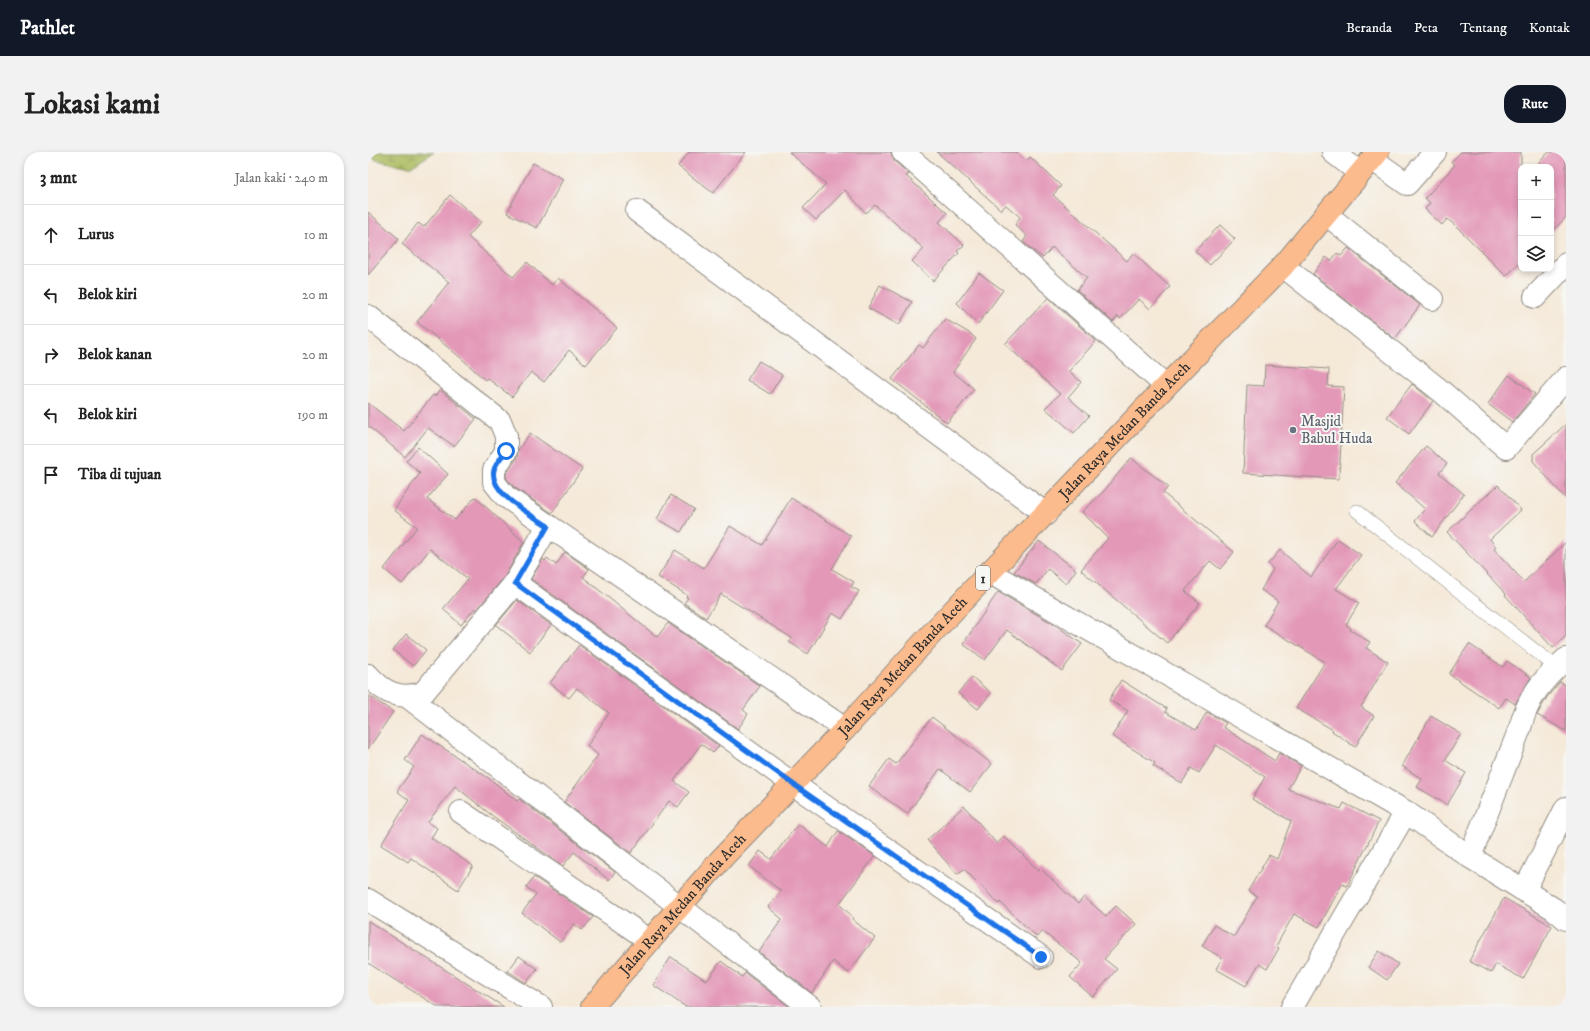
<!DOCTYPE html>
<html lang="id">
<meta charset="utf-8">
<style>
body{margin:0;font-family:"IM FELL DW Pica",serif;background:#f2f2f2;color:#222}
.controls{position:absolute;right:12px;top:12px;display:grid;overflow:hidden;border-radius:8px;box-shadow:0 2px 6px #0003}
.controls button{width:36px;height:36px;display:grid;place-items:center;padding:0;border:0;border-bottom:1px solid #e0e0e0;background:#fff;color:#222;font:20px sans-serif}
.stop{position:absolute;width:12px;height:12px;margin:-9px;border:3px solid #1a73e8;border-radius:50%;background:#fff}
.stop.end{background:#1a73e8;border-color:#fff;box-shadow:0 1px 4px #0008}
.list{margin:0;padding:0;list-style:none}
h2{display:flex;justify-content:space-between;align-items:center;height:52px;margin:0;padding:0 16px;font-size:17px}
h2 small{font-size:13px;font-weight:400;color:#767676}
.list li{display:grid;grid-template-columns:26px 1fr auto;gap:12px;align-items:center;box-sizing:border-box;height:60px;padding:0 16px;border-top:1px solid #e0e0e0}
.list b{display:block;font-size:15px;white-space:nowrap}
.list em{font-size:13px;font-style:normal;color:#767676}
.icon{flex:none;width:22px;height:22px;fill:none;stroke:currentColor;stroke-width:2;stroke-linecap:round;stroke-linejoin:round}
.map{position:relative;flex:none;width:1198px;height:855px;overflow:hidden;border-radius:16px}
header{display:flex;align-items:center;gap:24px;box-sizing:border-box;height:56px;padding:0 20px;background:#111827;color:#fff}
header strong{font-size:19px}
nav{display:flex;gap:22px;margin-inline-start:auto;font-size:14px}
.intro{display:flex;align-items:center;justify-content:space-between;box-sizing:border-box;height:96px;padding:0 24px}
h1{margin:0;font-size:28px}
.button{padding:10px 18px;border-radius:16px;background:#111827;color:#fff;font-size:14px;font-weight:700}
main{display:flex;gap:24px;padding:0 24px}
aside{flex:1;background:#fff;border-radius:16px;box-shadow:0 2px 6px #0003}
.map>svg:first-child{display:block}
.wetland{fill:url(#wetland-marsh);stroke:#6b7445}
.building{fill:#e398b8}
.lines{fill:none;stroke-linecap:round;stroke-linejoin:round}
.service-casing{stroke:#908a82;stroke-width:14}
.minor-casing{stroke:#908a82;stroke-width:24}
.trunk-casing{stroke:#908a82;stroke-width:24}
.service{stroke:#fff;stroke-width:13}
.minor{stroke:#fff;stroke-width:22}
.trunk{stroke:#fbbb8c;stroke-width:22}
.route{stroke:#1a73e8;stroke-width:5}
.worship-dot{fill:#6b7280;stroke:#f6f6f2;stroke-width:1.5}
.labels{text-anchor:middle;stroke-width:4;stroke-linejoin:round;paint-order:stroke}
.shield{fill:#f6f6f2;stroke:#686867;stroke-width:1}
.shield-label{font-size:14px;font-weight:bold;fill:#2b2b2b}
.worship-label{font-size:15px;fill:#5b616d;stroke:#f6f6f2;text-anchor:start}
.street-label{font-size:15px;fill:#2b2b2b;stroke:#f6f6f2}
</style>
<header>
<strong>Pathlet</strong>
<nav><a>Beranda</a><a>Peta</a><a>Tentang</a><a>Kontak</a></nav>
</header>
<div class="intro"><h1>Lokasi kami</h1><a class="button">Rute</a></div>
<main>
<aside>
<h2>3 mnt<small>Jalan kaki · 240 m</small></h2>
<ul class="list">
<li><svg class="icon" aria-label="ahead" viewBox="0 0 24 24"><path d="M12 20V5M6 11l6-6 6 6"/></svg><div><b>Lurus</b></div><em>10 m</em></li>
<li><svg class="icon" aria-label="left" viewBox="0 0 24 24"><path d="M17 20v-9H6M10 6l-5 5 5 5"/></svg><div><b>Belok kiri</b></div><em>20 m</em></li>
<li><svg class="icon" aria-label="right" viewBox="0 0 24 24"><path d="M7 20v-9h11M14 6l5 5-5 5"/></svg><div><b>Belok kanan</b></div><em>20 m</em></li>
<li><svg class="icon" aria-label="left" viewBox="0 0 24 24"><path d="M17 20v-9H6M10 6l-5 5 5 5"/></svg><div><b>Belok kiri</b></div><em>190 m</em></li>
<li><svg class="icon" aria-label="arrive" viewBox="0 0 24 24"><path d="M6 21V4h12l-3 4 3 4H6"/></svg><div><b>Tiba di tujuan</b></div></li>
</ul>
</aside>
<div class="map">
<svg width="1198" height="855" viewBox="0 0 1198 855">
<defs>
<pattern id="wetland-marsh" width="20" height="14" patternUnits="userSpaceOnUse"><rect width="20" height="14" fill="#abbc5f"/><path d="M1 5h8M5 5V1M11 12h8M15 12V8" fill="none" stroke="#8b994f"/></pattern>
</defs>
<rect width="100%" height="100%" fill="#f6f6f2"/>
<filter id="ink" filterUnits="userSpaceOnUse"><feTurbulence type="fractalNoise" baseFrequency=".025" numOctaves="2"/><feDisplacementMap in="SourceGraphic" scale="8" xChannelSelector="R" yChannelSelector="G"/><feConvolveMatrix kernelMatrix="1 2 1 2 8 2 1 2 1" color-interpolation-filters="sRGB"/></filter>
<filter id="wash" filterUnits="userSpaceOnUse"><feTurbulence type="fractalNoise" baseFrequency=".012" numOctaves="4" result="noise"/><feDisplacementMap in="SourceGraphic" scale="16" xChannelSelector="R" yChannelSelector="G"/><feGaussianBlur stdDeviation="0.9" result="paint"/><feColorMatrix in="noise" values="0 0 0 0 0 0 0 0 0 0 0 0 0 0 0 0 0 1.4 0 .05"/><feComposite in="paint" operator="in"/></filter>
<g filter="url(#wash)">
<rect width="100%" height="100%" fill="#f5e9d8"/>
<path class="wetland" d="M0 0H66L43 15 8 8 0 3Z"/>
<g id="blocks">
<g class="building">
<path d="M321 0H378L345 41 310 14Z"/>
<path d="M421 0H523L526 9 541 22 538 24 579 61 571 70 596 93 589 99 591 101 565 129 544 109 556 97 507 53 498 61 477 38 448 68 435 56 458 32Z"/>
<path d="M569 0H648L658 9 662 5 693 34 685 43 759 109 765 101 802 135 782 157 771 147 752 167 750 164 745 170 709 138 719 126 684 95 675 106 662 96 655 90 659 84 647 73 652 65 638 53 633 58Z"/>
<path d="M1093 0H1153V110L1138 124 1087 73 1079 67 1074 73 1057 57 1062 51 1057 46 1087 13 1083 10Z"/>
<path d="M1181 0H1198V65L1184 80 1183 78V15H1167Z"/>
<path d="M165 11 195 27 169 76 139 61Z"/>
<path d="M82 43 113 70 100 85 145 125 159 110 184 133 190 126 249 176 218 213 201 198 176 230 163 220 144 245 119 226 117 228 93 206 49 170 81 130 34 92 50 71 56 75Z"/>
<path d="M0 60 31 87 0 123Z"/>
<path d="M852 73 867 87 842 113 827 99Z"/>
<path d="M980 96 1052 153 1027 187 945 122 958 105 963 109 969 101 973 104Z"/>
<path d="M611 121 635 138 610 172 589 151Z"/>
<path d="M512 133 544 150 531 173 500 156Z"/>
<path d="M680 146 728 189 701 219 713 230 700 245 721 264 706 281 677 256 692 242 637 192Z"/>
<path d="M577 167 603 182 608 187 585 220 606 237 579 271 524 227 551 193 555 196Z"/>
<path d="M391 209 414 223 402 242 379 228Z"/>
<path d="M897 213 961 217 960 234 976 235 971 327 875 321 879 233 896 234Z"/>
<path d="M1141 223 1167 242 1144 270 1120 252Z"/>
<path d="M1044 232 1065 249 1041 282 1019 265Z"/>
<path d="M72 238 108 267 86 294 60 276 37 305 0 274V251L36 279 65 243 67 244Z"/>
<path d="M1198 272V347L1165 309V302Z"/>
<path d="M162 281 214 317 184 361 146 335 138 326V322L149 306 150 298Z"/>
<path d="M1058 294 1079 312 1071 321 1096 342 1064 385 1047 369 1057 357 1027 331Z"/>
<path d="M50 295 80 322 59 347 87 368 107 345 156 390 137 424 109 458 107 456 93 473 75 457 100 427 62 397 34 432 16 417 49 375 26 358 52 321 38 309Z"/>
<path d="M763 306 800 335 795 341 866 400 852 417 842 409 817 439 832 451 799 491 713 418 740 386 714 360 736 339Z"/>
<path d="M1130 333 1153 358 1122 387 1128 395 1126 397 1156 430 1198 390V484L1185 496 1137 443 1138 442 1079 380Z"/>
<path d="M303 343 326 357 313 380 289 367Z"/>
<path d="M423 346 483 384 464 417 486 430 483 435 491 439 474 467 464 461 440 502 421 490 424 486 353 442 338 466 316 451 320 446 318 445 319 443 290 425 307 398 336 416 362 374 394 393Z"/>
<path d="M970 387 993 403 968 437 991 451 978 473 983 476 982 478 1002 490 998 496 1020 510 993 555 1006 564 987 595 964 579 965 578 928 556 957 510 896 473 910 449 893 438 905 417 900 412 912 398 943 425Z"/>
<path d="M671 389 708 418 698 432 680 417 668 432 646 420Z"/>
<path d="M197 400 221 417 215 425 289 485 300 471 392 534 375 558 380 562 370 577 163 427 175 407 177 409 179 406 188 413Z"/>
<path d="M630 440 689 474 714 492 694 519 639 478 617 508 595 492Z"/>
<path d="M149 448 183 473 162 500 128 473Z"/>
<path d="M38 482 58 498 45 514 25 498Z"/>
<path d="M1101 492 1135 515 1139 509 1163 525 1147 552 1138 546 1131 556 1081 522Z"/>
<path d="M211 493 351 594 345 601 333 592 306 629 321 640 310 655 301 649 263 701 196 650 230 603 219 594 241 561 209 536 201 546 182 531Z"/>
<path d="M604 525 623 541 610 557 590 541Z"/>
<path d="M753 528 799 557 797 560 828 578 839 560 858 571 855 575 907 609 911 601 933 614 920 637 973 657 976 651 1011 669 979 734 974 732 951 775 926 762 908 794 911 796 899 817 891 812 878 834 848 817 854 806 834 794 846 773 866 785 889 744 880 739 901 703 909 707 923 669 884 647 897 625 848 593 831 621 823 616 814 631 785 614 787 611 744 584 760 559 741 548Z"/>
<path d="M1192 530 1198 533V579L1169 563 1179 545Z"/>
<path d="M0 543 25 560 0 597Z"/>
<path d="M1063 564 1093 582 1077 608 1098 621 1079 653 1049 635 1054 627 1034 614Z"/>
<path d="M564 565 624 612 602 640 572 617 539 662 501 634 521 607 528 612Z"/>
<path d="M54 582 122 627 149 649 151 647 247 720 241 728 206 700 195 714 126 665 87 634 60 670 69 676 63 686 105 714 90 738 43 706 40 710 13 693 41 648 29 639 46 615 37 608Z"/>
<path d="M596 654 629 692 636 684 671 719 673 717 710 752 716 745 738 764 748 754 768 772 736 807 749 817 725 845 702 825 714 811 674 779 669 785 632 750 631 752 596 717 589 722 559 688Z"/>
<path d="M430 672 460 695 470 679 507 704 471 752 485 765 484 767 507 786 480 821 465 809 444 841 391 800 414 767 400 755 413 739 381 714 392 699 403 707Z"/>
<path d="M166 725 225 765 214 778 206 772 192 790 154 761 168 742 158 735Z"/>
<path d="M1136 746 1184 774 1155 827 1128 812 1123 821 1101 809Z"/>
<path d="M0 769 136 855H70L0 811Z"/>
<path d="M1011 799 1030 812 1019 828 1000 815Z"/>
<path d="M151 804 169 817 158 831 140 819Z"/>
<path d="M303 805 339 829 353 809 374 825 377 821 422 855H318L285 833Z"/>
</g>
</g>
</g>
<g filter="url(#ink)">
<use href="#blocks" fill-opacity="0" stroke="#908a82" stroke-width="1"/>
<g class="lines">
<g class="service-casing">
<path id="service" d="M989 359 1188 515"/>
</g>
<g class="minor-casing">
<g id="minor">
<path d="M535 0 798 234"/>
<path d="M965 0 992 21"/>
<path d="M1004 7 1039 32 1067 0"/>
<path d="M269 59 678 362"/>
<path d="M958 62 1064 147"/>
<path d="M915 114 1073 239 1138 296 1198 226"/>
<path d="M1167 145 1198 112"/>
<path d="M0 164 132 269 138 284V299L126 318V330L137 344 477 577"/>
<path d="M621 420 1038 660 1102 705 1186 757 1198 767"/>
<path d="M147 431 425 632 673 805"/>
<path d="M0 523C16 541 31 548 55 541L147 431 180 374"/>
<path d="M40 545 442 855"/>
<path d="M93 660 281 788"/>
<path d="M1102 705 1152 576C1160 545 1174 528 1198 507"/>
<path d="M1156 739 1198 656"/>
<path d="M0 748 173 855"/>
<path d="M924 855 1038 660"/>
</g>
</g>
<g class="trunk-casing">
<g id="trunk">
<path id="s1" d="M224 855 355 705 477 577 566 479 798 234 915 114 1010 0"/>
</g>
</g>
<use href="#service" class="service"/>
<use href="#minor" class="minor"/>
<use href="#trunk" class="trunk"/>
</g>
</g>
<g class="lines" filter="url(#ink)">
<path class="route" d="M138 299C134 305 127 312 126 318 120 341 164 363 180 374L147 431 425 632 673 805"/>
</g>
<circle class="worship-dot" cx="925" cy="278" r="4"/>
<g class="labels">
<rect class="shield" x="608" y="414" width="14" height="24" rx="3"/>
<g class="shield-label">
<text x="615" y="431">1</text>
</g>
<g class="worship-label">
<text x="933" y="274">Masjid<tspan x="933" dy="17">Babul Huda</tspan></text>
</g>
<g class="street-label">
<text dy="5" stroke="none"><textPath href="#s1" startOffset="785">Jalan Raya Medan Banda Aceh</textPath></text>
<text dy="5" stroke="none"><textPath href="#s1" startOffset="461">Jalan Raya Medan Banda Aceh</textPath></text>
<text dy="5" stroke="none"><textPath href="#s1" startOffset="137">Jalan Raya Medan Banda Aceh</textPath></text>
</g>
</g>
</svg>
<div class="controls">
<button>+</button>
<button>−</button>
<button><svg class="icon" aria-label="layers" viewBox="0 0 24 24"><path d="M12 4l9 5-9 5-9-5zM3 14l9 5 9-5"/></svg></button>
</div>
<div class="stop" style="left:138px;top:299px"></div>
<div class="stop end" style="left:673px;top:805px"></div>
</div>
</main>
